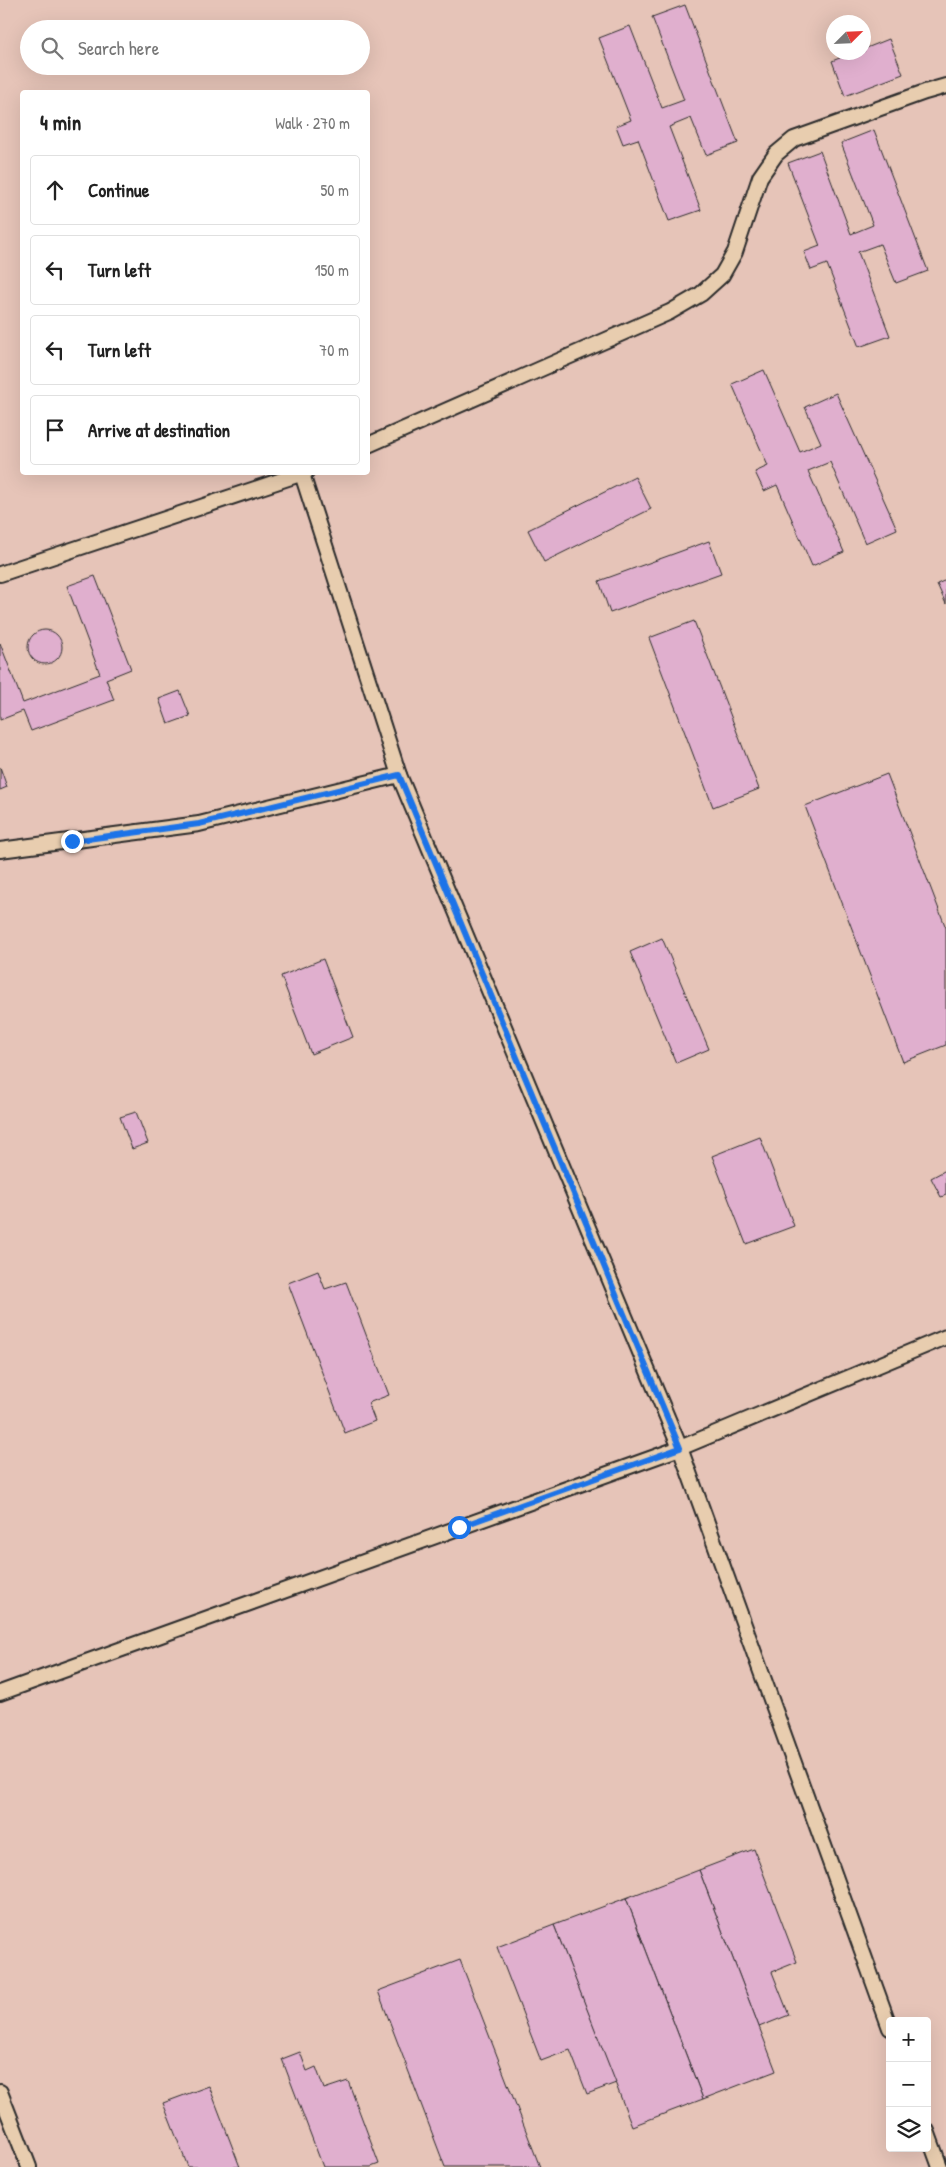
<!DOCTYPE html>
<meta charset="utf-8">
<style>
body{margin:0;font-family:"Patrick Hand",sans-serif;background:#f2f2f2;color:#222}
.controls{position:absolute;right:15px;bottom:15px;display:grid;overflow:hidden;border-radius:5px;box-shadow:0 5px 20px #0002}
.controls button{width:45px;height:45px;display:grid;place-items:center;padding:0;border:0;border-bottom:1px solid #e0e0e0;background:#fff;color:#222;font:25px sans-serif}
.compass{position:absolute;left:826px;top:15px;width:45px;height:45px;border-radius:50%;background:#fff;box-shadow:0 5px 20px #0002;rotate:66deg}
.stop{position:absolute;width:15px;height:15px;margin:-11px;border:4px solid #1a73e8;border-radius:50%;background:#fff}
.stop.end{background:#1a73e8;border-color:#fff;box-shadow:0 1px 5px #0008}
.list{margin:0;padding:0;list-style:none}
h2{display:flex;justify-content:space-between;align-items:center;height:65px;margin:0;padding:0 20px;font-size:21px}
h2 small{font-size:16px;font-weight:400;color:#767676}
.list li{display:grid;grid-template-columns:32px 1fr auto;gap:15px;align-items:center;box-sizing:border-box;height:70px;margin:0 10px 10px;padding:0 10px;border:1px solid #e0e0e0;border-radius:5px}
.list b{display:block;font-size:19px;white-space:nowrap}
.list em{font-size:16px;font-style:normal;color:#767676}
.icon{flex:none;width:28px;height:28px;fill:none;stroke:currentColor;stroke-width:2;stroke-linecap:round;stroke-linejoin:round}
.map{position:relative;flex:none;width:946px;height:2167px;overflow:hidden}
.search{position:absolute;background:#fff;box-shadow:0 5px 20px #0002;left:20px;top:20px;width:350px;height:55px;display:flex;align-items:center;gap:12px;box-sizing:border-box;padding:0 18px;border-radius:28px;color:#767676;font-size:19px}
.panel{position:absolute;background:#fff;box-shadow:0 5px 20px #0002;left:20px;top:90px;width:350px;height:385px;border-radius:5px}
.map>svg:first-child{display:block}
.building{fill:#e0afce;stroke:#2b2b2b}
.lines{fill:none;stroke-linecap:round;stroke-linejoin:round}
.lane-casing{stroke:#2b2b2b;stroke-width:18}
.lane{stroke:#e8cdaf;stroke-width:14}
.route{stroke:#1a73e8;stroke-width:6}
</style>
<div class="map">
<svg width="946" height="2167" viewBox="0 0 946 2167">
<rect width="100%" height="100%" fill="#e6c4b8"/>
<filter id="ink" filterUnits="userSpaceOnUse"><feTurbulence type="fractalNoise" baseFrequency=".02" numOctaves="2"/><feDisplacementMap in="SourceGraphic" scale="10" xChannelSelector="R" yChannelSelector="G"/><feConvolveMatrix kernelMatrix="1 2 1 2 8 2 1 2 1" color-interpolation-filters="sRGB"/></filter>
<g filter="url(#ink)">
<g class="building">
<path d="M685 5 738 143 706 155 691 118 669 127 701 210 669 221 638 139 623 144 616 126 631 120 599 38 630 26 662 108 684 100 652 17Z"/>
<path d="M889 39 903 74 845 96 832 61 855 52H864V49Z"/>
<path d="M874 130 928 271 896 283 880 244 858 252 890 336 859 347 827 264 811 270 804 252 820 246 788 163 820 151 851 234 873 225 841 143Z"/>
<path d="M764 370 800 452 821 443 805 407 836 393 897 529 865 543 830 462 808 471 844 552 812 566 777 485 764 491 755 472 768 466 732 384Z"/>
<path d="M635 477 651 509 544 562 528 530Z"/>
<path d="M709 541 721 573 610 613 599 581Z"/>
<path d="M95 576 131 669 106 679 114 700 31 731 23 711 0 720V643L23 703 100 674 67 586Z"/>
<path d="M946 580V604L937 584Z"/>
<path d="M694 621 759 789 713 807 649 638Z"/>
<circle cx="45" cy="647" r="17"/>
<path d="M180 691 190 716 168 724 159 699Z"/>
<path d="M0 767 7 787 0 790Z"/>
<path d="M887 774 946 928V1045L903 1062 805 806Z"/>
<path d="M662 938 709 1049 676 1063 630 952Z"/>
<path d="M323 959 353 1037 311 1054 281 976Z"/>
<path d="M136 1112 148 1143 132 1149 120 1117Z"/>
<path d="M760 1137 794 1226 746 1244 712 1156Z"/>
<path d="M946 1170V1195L941 1197 931 1178Z"/>
<path d="M318 1271 325 1289 346 1282 389 1395 368 1403 375 1421 345 1433 288 1283Z"/>
<path d="M754 1849 797 1962 772 1972 789 2015 759 2027 699 1870Z"/>
<path d="M699 1870 776 2071 703 2099 626 1898Z"/>
<path d="M626 1898 703 2099 632 2126 554 1925Z"/>
<path d="M554 1925 616 2083 587 2094 570 2050 541 2061 497 1947Z"/>
<path d="M460 1960 540 2167H445L378 1991Z"/>
<path d="M300 2052 307 2071 316 2067 324 2089 348 2081 379 2164 371 2167H323L282 2059Z"/>
<path d="M209 2086 240 2167H188L163 2103Z"/>
</g>
<g class="lines">
<g class="lane-casing">
<g id="lane">
<path d="M368 445 670 312 701 294 722 275 735 252 760 177 776 154 794 139 925 92 946 86"/>
<path d="M302 474 399 775 680 1448 890 2028"/>
<path d="M0 574 306 472"/>
<path d="M0 850 199 824 399 775"/>
<path d="M0 1693 680 1448 946 1337"/>
<path d="M0 2092 29 2167"/>
<path d="M927 2131 940 2167"/>
</g>
</g>
<use href="#lane" class="lane"/>
</g>
</g>
<g class="lines" filter="url(#ink)">
<path class="route" d="M72 841 199 824 399 775 680 1448 459 1527"/>
</g>
</svg>
<div class="controls">
<button>+</button>
<button>−</button>
<button><svg class="icon" aria-label="layers" viewBox="0 0 24 24"><path d="M12 4l9 5-9 5-9-5zM3 14l9 5 9-5"/></svg></button>
</div>
<svg class="compass" viewBox="-18 -18 36 36"><path d="M0-13l5 13h-10z" fill="#e53935"/><path d="M0 13l5-13h-10z" fill="#767676"/></svg>
<div class="stop" style="left:459px;top:1527px"></div>
<div class="stop end" style="left:72px;top:841px"></div>
<div class="search"><svg class="icon" aria-label="search" viewBox="0 0 24 24"><circle cx="10" cy="10" r="6"/><path d="M15 15l6 6"/></svg>Search here</div>
<section class="panel">
<h2>4 min<small>Walk · 270 m</small></h2>
<ul class="list">
<li><svg class="icon" aria-label="ahead" viewBox="0 0 24 24"><path d="M12 20V5M6 11l6-6 6 6"/></svg><div><b>Continue</b></div><em>50 m</em></li>
<li><svg class="icon" aria-label="left" viewBox="0 0 24 24"><path d="M17 20v-9H6M10 6l-5 5 5 5"/></svg><div><b>Turn left</b></div><em>150 m</em></li>
<li><svg class="icon" aria-label="left" viewBox="0 0 24 24"><path d="M17 20v-9H6M10 6l-5 5 5 5"/></svg><div><b>Turn left</b></div><em>70 m</em></li>
<li><svg class="icon" aria-label="arrive" viewBox="0 0 24 24"><path d="M6 21V4h12l-3 4 3 4H6"/></svg><div><b>Arrive at destination</b></div></li>
</ul>
</section>
</div>
